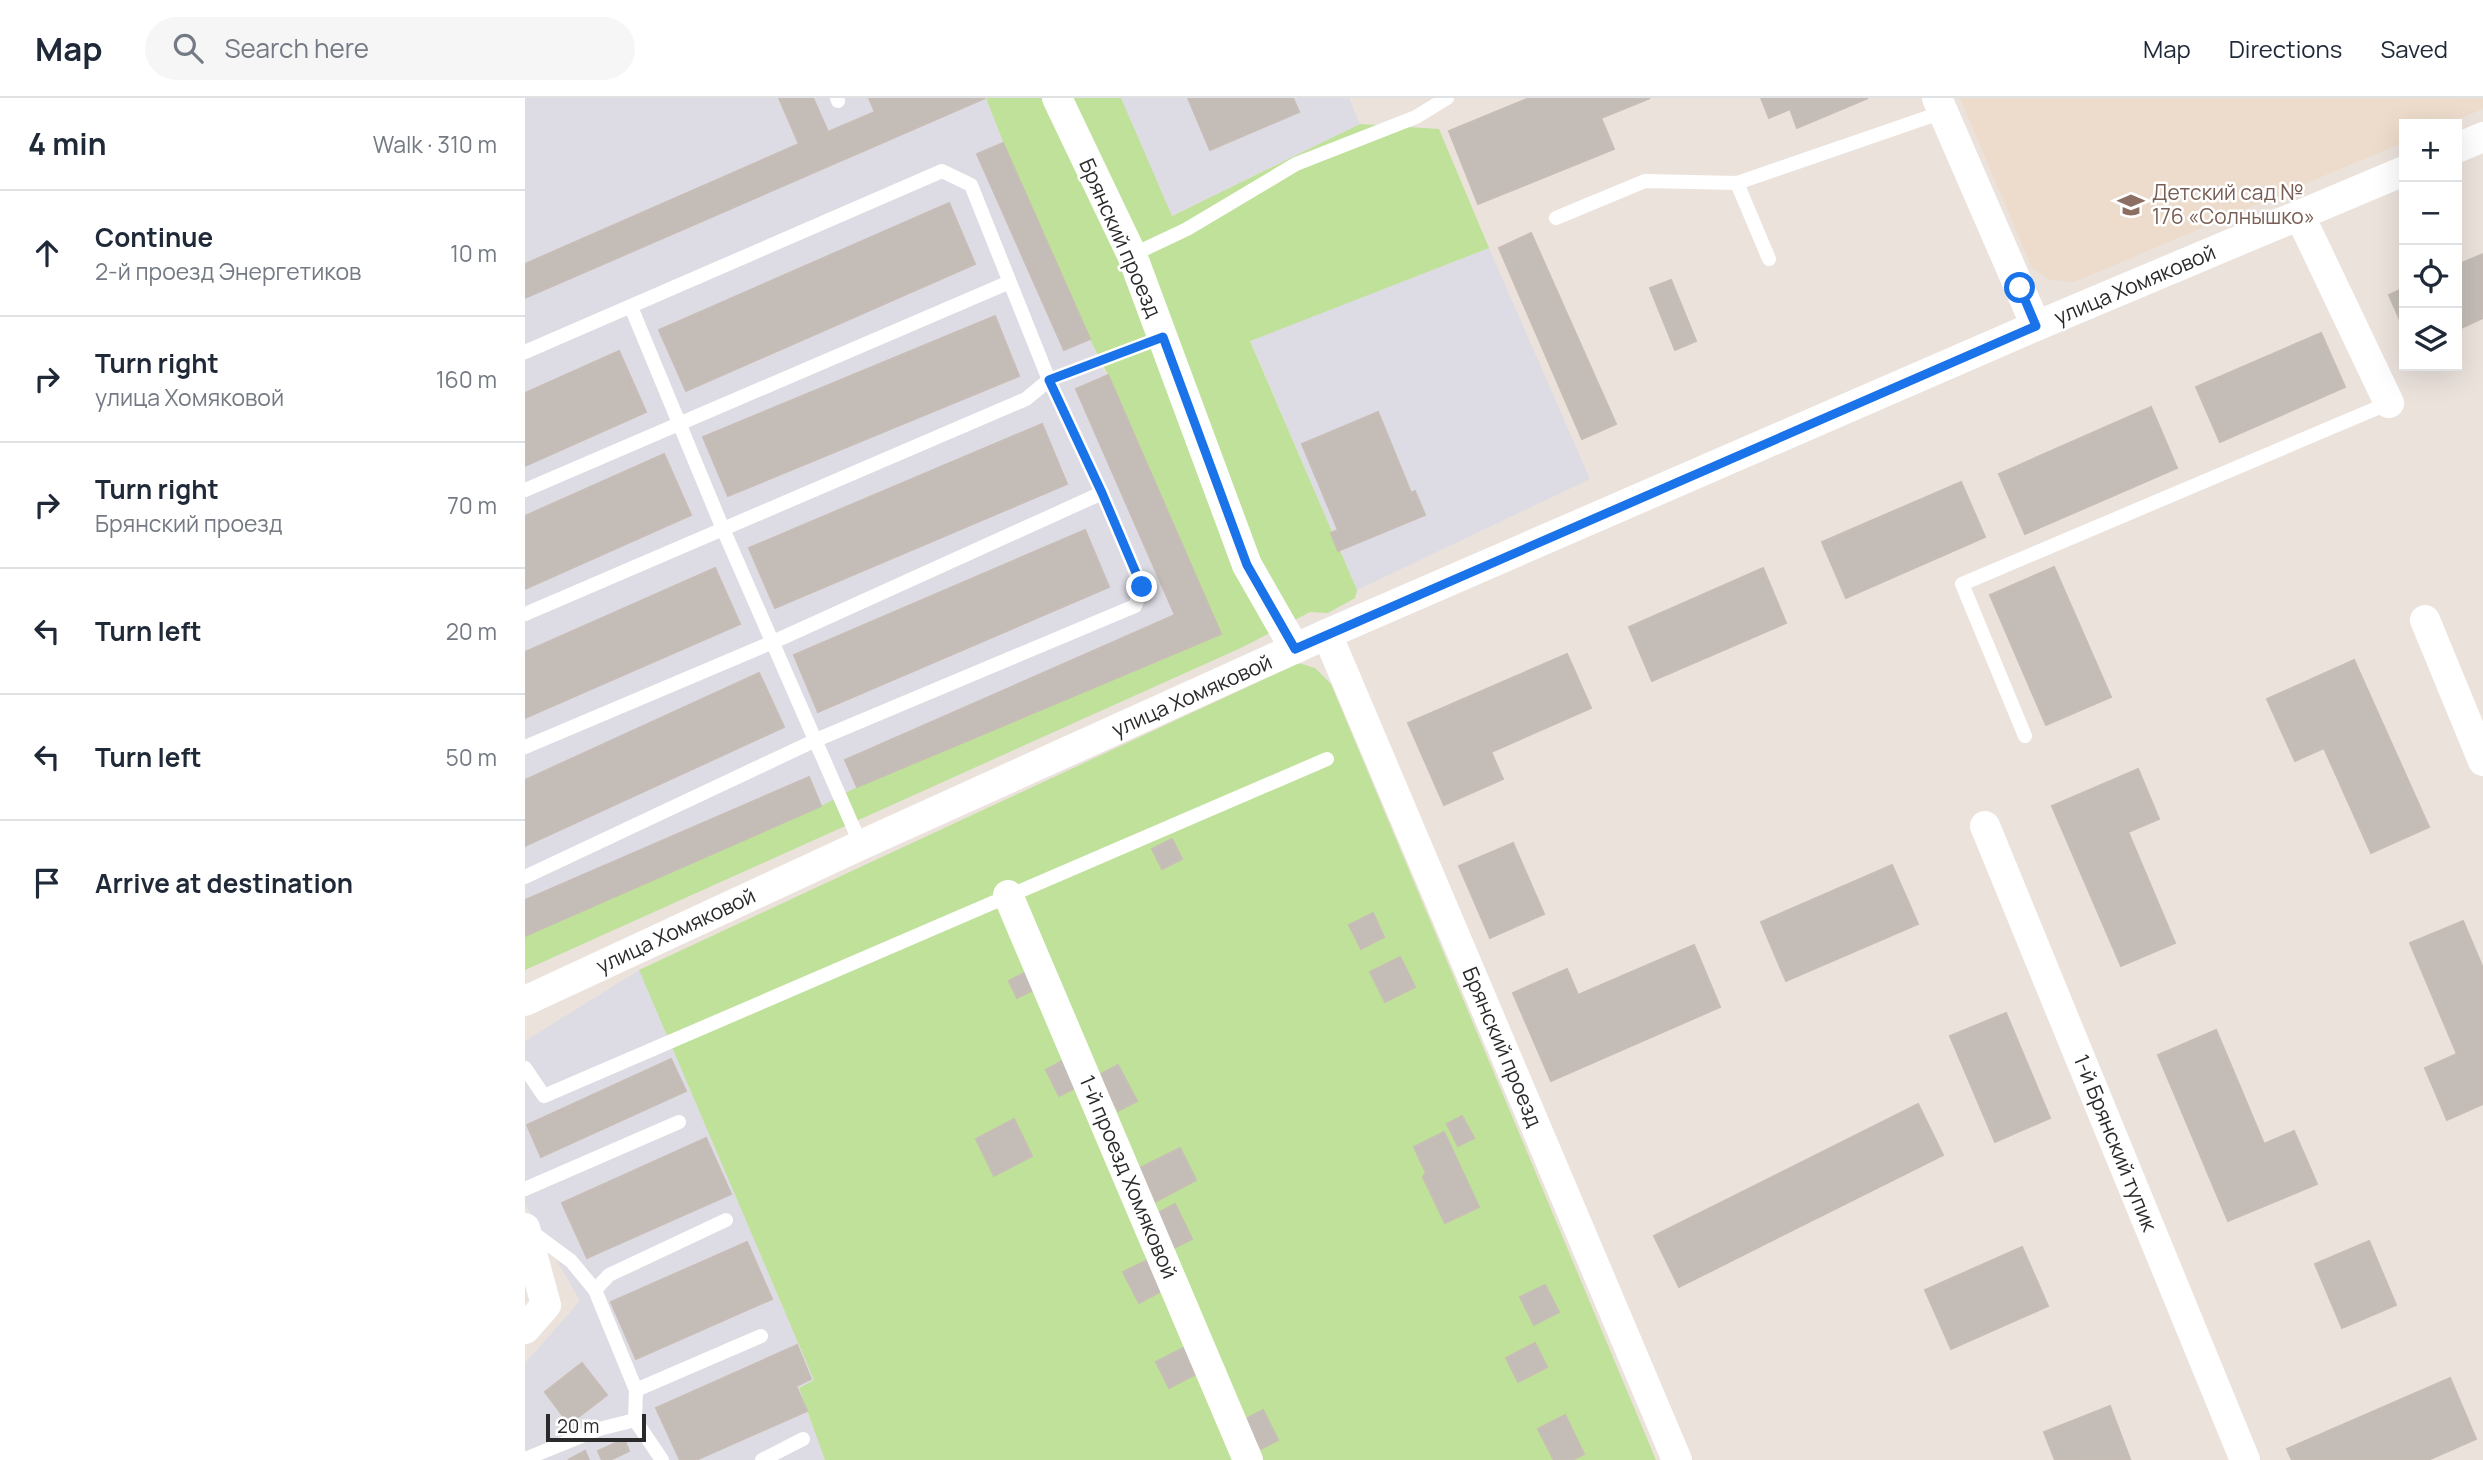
<!DOCTYPE html>
<meta charset="utf-8">
<style>
body{margin:0;font-family:Manrope,sans-serif;background:#f6f6f7;color:#1f2937}
.controls{position:absolute;right:21px;top:21px;display:grid;overflow:hidden;border-radius:0px;box-shadow:0 7px 28px #0002}
.controls button{width:63px;height:63px;display:grid;place-items:center;padding:0;border:0;border-bottom:2px solid #e0e1e3;background:#fff;color:#1f2937;font:35px sans-serif}
.scale{position:absolute;left:21px;bottom:18px;width:100px;box-sizing:border-box;padding-left:7px;border:4px solid #2a2a2a;border-top:0;font-size:19px;line-height:24px;white-space:nowrap;color:#2a2a2a;-webkit-text-stroke:5px #fff;paint-order:stroke}
.stop{position:absolute;width:21px;height:21px;margin:-16px;border:5px solid #1a73e8;border-radius:50%;background:#fff}
.stop.end{background:#1a73e8;border-color:#fff;box-shadow:0 2px 7px #0008}
.list{margin:0;padding:0;list-style:none}
h2{display:flex;justify-content:space-between;align-items:center;height:91px;margin:0;padding:0 28px;font-size:30px}
h2 small{font-size:23px;font-weight:400;color:#747a83}
.list li{display:grid;grid-template-columns:46px 1fr auto;gap:21px;align-items:center;box-sizing:border-box;height:126px;padding:0 28px;border-top:2px solid #e0e1e3}
.list b{display:block;font-size:26px;white-space:nowrap}
.list p{margin:0;font-size:23px;white-space:nowrap;color:#747a83}
.list em{font-size:23px;font-style:normal;color:#747a83}
.icon{flex:none;width:38px;height:38px;fill:none;stroke:currentColor;stroke-width:2;stroke-linecap:round;stroke-linejoin:round}
.map{position:relative;flex:none;width:1958px;height:1362px;overflow:hidden}
header{display:flex;align-items:center;gap:42px;box-sizing:border-box;height:98px;padding:0 35px;background:#fff;border-bottom:2px solid #e0e1e3}
header strong{font-size:33px}
nav{display:flex;gap:38px;margin-inline-start:auto;font-size:24px}
.search{width:490px;height:63px;background:#f6f6f7;display:flex;align-items:center;gap:18px;box-sizing:border-box;padding:0 24px;border-radius:38px;color:#747a83;font-size:26px}
main{display:flex}
aside{flex:1;background:#fff}
.map>svg:first-child{display:block}
.industrial{fill:#dddce4}
.education{fill:#eddccb}
.green{fill:#bfe199}
.building{fill:#c4bdb7;stroke:#c7bdb6;stroke-width:2}
.lines{fill:none;stroke-linecap:round;stroke-linejoin:round}
.service{stroke:#fff;stroke-width:14}
.minor{stroke:#fff;stroke-width:30}
.route{stroke:#1a73e8;stroke-width:9}
.labels{text-anchor:middle;stroke-width:5;stroke-linejoin:round;paint-order:stroke}
.education-label{font-size:21px;fill:#785e54;stroke:#fff;text-anchor:start}
.street-label{font-size:21px;fill:#2a2a2a;stroke:#fff}
</style>
<header>
<strong>Map</strong>
<div class="search"><svg class="icon" aria-label="search" viewBox="0 0 24 24"><circle cx="10" cy="10" r="6"/><path d="M15 15l6 6"/></svg>Search here</div>
<nav><a>Map</a><a>Directions</a><a>Saved</a></nav>
</header>
<main>
<aside>
<h2>4 min<small>Walk · 310 m</small></h2>
<ul class="list">
<li><svg class="icon" aria-label="ahead" viewBox="0 0 24 24"><path d="M12 20V5M6 11l6-6 6 6"/></svg><div><b>Continue</b><p>2-й проезд Энергетиков</p></div><em>10 m</em></li>
<li><svg class="icon" aria-label="right" viewBox="0 0 24 24"><path d="M7 20v-9h11M14 6l5 5-5 5"/></svg><div><b>Turn right</b><p>улица Хомяковой</p></div><em>160 m</em></li>
<li><svg class="icon" aria-label="right" viewBox="0 0 24 24"><path d="M7 20v-9h11M14 6l5 5-5 5"/></svg><div><b>Turn right</b><p>Брянский проезд</p></div><em>70 m</em></li>
<li><svg class="icon" aria-label="left" viewBox="0 0 24 24"><path d="M17 20v-9H6M10 6l-5 5 5 5"/></svg><div><b>Turn left</b></div><em>20 m</em></li>
<li><svg class="icon" aria-label="left" viewBox="0 0 24 24"><path d="M17 20v-9H6M10 6l-5 5 5 5"/></svg><div><b>Turn left</b></div><em>50 m</em></li>
<li><svg class="icon" aria-label="arrive" viewBox="0 0 24 24"><path d="M6 21V4h12l-3 4 3 4H6"/></svg><div><b>Arrive at destination</b></div></li>
</ul>
</aside>
<div class="map">
<svg width="1958" height="1362" viewBox="0 0 1958 1362">
<rect width="100%" height="100%" fill="#ebe2dc"/>
<g class="industrial">
<path d="M0 0H461L478 45 696 536 332 689 296 708 0 838Z"/>
<path d="M596 0H824L835 26 646 118Z"/>
<path d="M964 150 1065 381 832 492 725 242Z"/>
<path d="M114 872 289 1282 274 1290 300 1362H0V1265L55 1203 0 1106V943Z"/>
</g>
<path class="education" d="M1435 0H1958V11L1921 26H1879V44L1549 184 1525 182 1507 170Z"/>
<g class="green">
<path d="M461 0H596L647 118 835 26 914 31 964 150 725 243 832 492 830 500 803 515 785 514 718 549 0 872V838L296 708 332 689 696 535 583 277C537 188 497 94 461 0Z"/>
<path d="M774 565 790 570 806 586 1131 1362H300L274 1290 289 1282 114 872Z"/>
</g>
<g class="building">
<path d="M254 0H288L303 34 350 14 344 0H460L0 200V166L274 46Z"/>
<path d="M663 0H768L774 14 685 52Z"/>
<path d="M1004 0H1125L1076 20 1089 51 953 106 924 33Z"/>
<path d="M1236 0H1343L1272 30 1265 11 1244 20Z"/>
<path d="M478 45 565 241 539 252 452 56Z"/>
<path d="M424 105 450 166 161 293 134 232Z"/>
<path d="M1006 135 1091 326 1057 341 974 150Z"/>
<path d="M1958 156V220L1932 232V167Z"/>
<path d="M1146 182 1171 243 1150 252 1125 190Z"/>
<path d="M1879 190V231L1864 197Z"/>
<path d="M470 218 494 278 203 398 178 339Z"/>
<path d="M1796 235 1820 289 1695 344 1671 289Z"/>
<path d="M94 253 121 314 0 368V295Z"/>
<path d="M583 277 696 536 332 689 320 662 650 517 551 291Z"/>
<path d="M1626 309 1652 370 1500 436 1474 376Z"/>
<path d="M853 314 886 395 890 393 900 417 813 453 806 435 813 432 777 346Z"/>
<path d="M517 326 542 386 250 510 224 450Z"/>
<path d="M139 356 166 417 0 491V418Z"/>
<path d="M1436 384 1460 439 1321 500 1297 444Z"/>
<path d="M560 432 584 489 293 614 269 557Z"/>
<path d="M1529 469 1586 599 1521 627 1465 497Z"/>
<path d="M190 470 215 526 0 620V554Z"/>
<path d="M1238 470 1261 525 1127 583 1104 529Z"/>
<path d="M1042 556 1066 610 966 654 978 681 919 707 883 625Z"/>
<path d="M1829 562 1904 729 1846 755 1799 650 1770 663 1742 601Z"/>
<path d="M234 575 259 629 0 748V682Z"/>
<path d="M1613 671 1634 721 1603 734 1650 845 1596 868 1527 708Z"/>
<path d="M284 679 296 708 0 838V802Z"/>
<path d="M647 741 657 761 637 771 627 751Z"/>
<path d="M988 745 1019 816 965 840 934 768Z"/>
<path d="M1367 767 1393 826 1261 883 1236 824Z"/>
<path d="M848 815 859 839 836 851 824 827Z"/>
<path d="M1938 823 1958 870V1006L1922 1022 1900 970 1932 956 1885 845Z"/>
<path d="M1169 847 1195 909 1026 983 988 895 1042 871 1053 897Z"/>
<path d="M875 859 890 889 860 904 845 874Z"/>
<path d="M501 874 510 891 492 900 484 883Z"/>
<path d="M1481 915 1525 1020 1470 1044 1425 938Z"/>
<path d="M1691 932 1739 1046 1769 1033 1792 1086 1703 1123 1633 957Z"/>
<path d="M146 961 161 993 16 1059 2 1027Z"/>
<path d="M539 962 552 989 534 998 521 972Z"/>
<path d="M593 967 612 1003 593 1013 574 977Z"/>
<path d="M1393 1006 1418 1057 1154 1189 1129 1138Z"/>
<path d="M937 1018 949 1040 933 1048 922 1026Z"/>
<path d="M489 1021 507 1058 469 1078 451 1041Z"/>
<path d="M919 1034 954 1109 920 1125 898 1079 901 1075 889 1049Z"/>
<path d="M181 1040 206 1096 62 1160 37 1105Z"/>
<path d="M655 1050 671 1082 630 1104 613 1071Z"/>
<path d="M650 1106 667 1141 647 1151 629 1117Z"/>
<path d="M1844 1143 1871 1207 1817 1230 1790 1166Z"/>
<path d="M222 1144 247 1201 111 1261 86 1204Z"/>
<path d="M1497 1149 1523 1208 1426 1251 1400 1192Z"/>
<path d="M627 1160 642 1190 614 1205 598 1174Z"/>
<path d="M1020 1187 1034 1214 1009 1227 995 1199Z"/>
<path d="M1010 1245 1022 1269 993 1284 981 1260Z"/>
<path d="M272 1247 286 1281 271 1288 282 1313 171 1362H155L131 1310Z"/>
<path d="M660 1249 673 1275 644 1290 631 1264Z"/>
<path d="M57 1265 82 1297 44 1326 20 1294Z"/>
<path d="M1925 1280 1951 1341 1903 1362H1767L1762 1351Z"/>
<path d="M1585 1308 1605 1361 1530 1362 1519 1334Z"/>
<path d="M738 1312 753 1342 736 1351 721 1321Z"/>
<path d="M1040 1317 1059 1356 1047 1362H1029L1013 1331Z"/>
<path d="M99 1341 104 1353 85 1362H77L73 1353Z"/>
<path d="M60 1353 64 1362H43Z"/>
</g>
<g class="lines">
<g class="service">
<path d="M312 0 313 3"/>
<path d="M1212 85 1244 161"/>
<path d="M1031 120 1120 83 1212 85 1418 14"/>
<path d="M607 157 662 131 771 66 891 19 922 0"/>
<path d="M106 209 198 431 336 747"/>
<path d="M0 254 417 73 446 87 524 282 577 395 617 489 610 508 291 642 0 779"/>
<path d="M0 392 480 186"/>
<path d="M0 516 501 301 524 282 638 239"/>
<path d="M1500 638 1437 486 1864 305"/>
<path d="M0 649 248 544 577 395"/>
<path d="M0 970 19 998 802 661"/>
<path d="M0 1091 154 1024"/>
<path d="M4 1132 46 1163 70 1192 111 1292 110 1322 137 1362"/>
<path d="M70 1192 84 1177 201 1122"/>
<path d="M111 1292 236 1238"/>
<path d="M0 1361 74 1331 110 1322"/>
<path d="M237 1362 278 1341"/>
</g>
<g class="minor">
<path d="M532 0 607 157 722 467 770 551"/>
<path d="M1412 0 1511 228"/>
<path d="M1932 50 1958 39"/>
<path d="M1775 118 1864 305"/>
<path d="M1900 522 1958 663"/>
<path d="M802 536 1152 1362"/>
<path d="M1460 728 1720 1362"/>
<path d="M483 797 723 1362"/>
<path d="M0 903 336 747 802 536 1511 228 1879 73"/>
<path d="M0 1130 21 1207 0 1231"/>
</g>
</g>
<g class="lines">
<path class="route" d="M617 489 577 395 524 282 638 239 722 467 770 551 1511 228 1495 190"/>
</g>
<defs>
<g id="school-bare" transform="scale(2.1)"><path d="M0-5L7-2L0 1L-7-2ZM-4 1L0 2.5L4 1V4Q0 6-4 4Z" fill="#8d6e63" stroke="#fff" stroke-width="2.5" paint-order="stroke"/></g>
</defs>
<g fill-rule="evenodd">
<use href="#school-bare" x="1606" y="107"/>
</g>
<g class="labels">
<g class="education-label">
<text x="1627" y="102">Детский сад №<tspan x="1627" dy="24">176 «Солнышко»</tspan></text>
</g>
<g class="street-label">
<text transform="translate(595 140) rotate(66)" y="7">Брянский проезд</text>
<text transform="translate(1610 187) rotate(-23)" y="7">улица Хомяковой</text>
<text transform="translate(667 598) rotate(-24)" y="7">улица Хомяковой</text>
<text transform="translate(151 833) rotate(-25)" y="7">улица Хомяковой</text>
<text transform="translate(977 949) rotate(67)" y="7">Брянский проезд</text>
<text transform="translate(1590 1045) rotate(68)" y="7">1-й Брянский тупик</text>
<text transform="translate(603 1079) rotate(67)" y="7">1-й проезд Хомяковой</text>
</g>
</g>
</svg>
<div class="controls">
<button>+</button>
<button>−</button>
<button><svg class="icon" aria-label="locate" viewBox="0 0 24 24"><circle cx="12" cy="12" r="6"/><path d="M12 2v4M12 18v4M2 12h4M18 12h4"/></svg></button>
<button><svg class="icon" aria-label="layers" viewBox="0 0 24 24"><path d="M12 4l9 5-9 5-9-5zM3 14l9 5 9-5"/></svg></button>
</div>
<div class="scale">20 m</div>
<div class="stop" style="left:1495px;top:190px"></div>
<div class="stop end" style="left:617px;top:489px"></div>
</div>
</main>
